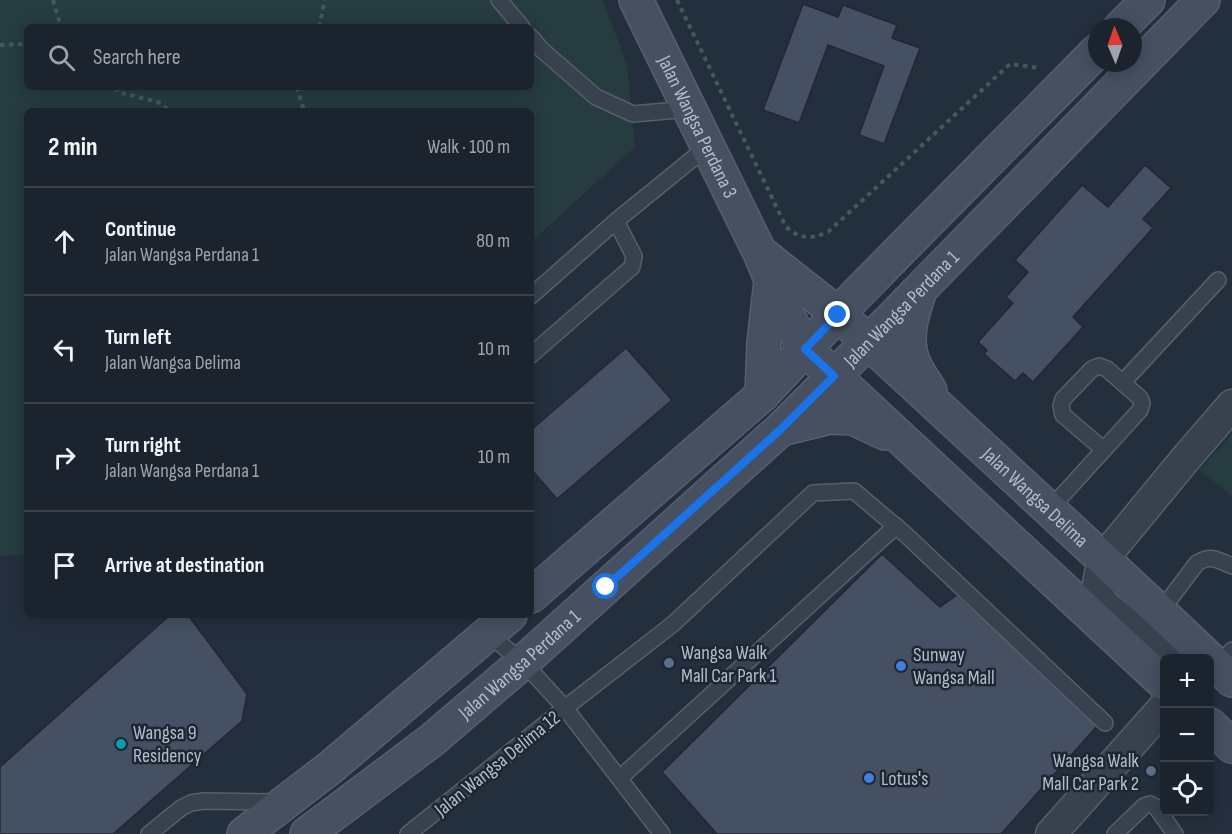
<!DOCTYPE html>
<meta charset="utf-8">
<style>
body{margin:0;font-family:"Sofia Sans Condensed",sans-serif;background:#282f3a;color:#f1f3f6}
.controls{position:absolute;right:18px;bottom:18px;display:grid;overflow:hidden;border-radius:9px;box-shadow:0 3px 15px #0003}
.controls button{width:54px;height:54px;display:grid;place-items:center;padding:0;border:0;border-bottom:2px solid #39404a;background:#1b232e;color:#f1f3f6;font:30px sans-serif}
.compass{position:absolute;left:1088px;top:18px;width:54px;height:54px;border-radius:50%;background:#1b232e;box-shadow:0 3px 15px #0003;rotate:358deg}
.stop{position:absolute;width:18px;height:18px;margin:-14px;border:4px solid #1a73e8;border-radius:50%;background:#fff}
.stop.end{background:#1a73e8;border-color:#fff;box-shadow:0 2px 6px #0008}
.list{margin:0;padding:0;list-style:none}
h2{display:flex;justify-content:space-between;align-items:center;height:78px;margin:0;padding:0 24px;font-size:26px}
h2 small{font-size:20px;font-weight:400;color:#a0a4aa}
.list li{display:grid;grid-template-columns:39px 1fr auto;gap:18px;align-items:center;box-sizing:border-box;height:108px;padding:0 24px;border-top:2px solid #39404a}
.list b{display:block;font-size:22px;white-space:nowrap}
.list p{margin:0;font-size:20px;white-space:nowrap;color:#a0a4aa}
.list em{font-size:20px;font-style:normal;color:#a0a4aa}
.icon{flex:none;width:33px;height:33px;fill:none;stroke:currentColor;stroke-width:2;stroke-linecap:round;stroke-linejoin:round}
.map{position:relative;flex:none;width:1232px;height:834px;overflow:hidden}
.search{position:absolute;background:#1b232e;box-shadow:0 3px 15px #0003;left:24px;top:24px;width:510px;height:66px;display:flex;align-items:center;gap:15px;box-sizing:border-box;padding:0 21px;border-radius:9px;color:#a0a4aa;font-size:22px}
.panel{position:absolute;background:#1b232e;box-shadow:0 3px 15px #0003;left:24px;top:108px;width:510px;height:510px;border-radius:9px}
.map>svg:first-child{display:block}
.green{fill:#263c3f;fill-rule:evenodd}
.building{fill:#455162;stroke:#1f2835;stroke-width:1.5}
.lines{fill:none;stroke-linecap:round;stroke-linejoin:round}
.lane-casing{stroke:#565f6c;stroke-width:18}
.street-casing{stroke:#565f6c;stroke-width:33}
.secondary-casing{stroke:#565f6c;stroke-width:36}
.path{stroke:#44595c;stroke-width:4;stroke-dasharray:4.5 4.5;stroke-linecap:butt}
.lane{stroke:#38414e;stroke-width:15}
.street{stroke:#38414e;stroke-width:30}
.secondary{stroke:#465061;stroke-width:33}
.route{stroke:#1a73e8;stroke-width:8}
.service-dot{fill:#5c6f8a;stroke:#1d2633;stroke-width:2}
.shop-dot{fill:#3f7fe0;stroke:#1d2633;stroke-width:2}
.culture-dot{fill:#0f9aa8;stroke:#1d2633;stroke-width:2}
.labels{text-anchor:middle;stroke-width:5;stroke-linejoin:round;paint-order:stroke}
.street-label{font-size:20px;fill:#b4bcc9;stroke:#1d2633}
.poi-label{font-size:20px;fill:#b4bcc9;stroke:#1d2633;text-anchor:start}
</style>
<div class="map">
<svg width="1232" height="834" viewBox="0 0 1232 834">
<rect width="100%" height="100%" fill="#242f3e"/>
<g class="green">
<path d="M0 0H603L627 65 635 147 531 242V111H27V554L0 556ZM27 27H531V87H27Z"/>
<path d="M1232 434V496L1199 470Z"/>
</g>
<g class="building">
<path d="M803 4 838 17 843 5 897 25 892 38 920 48 884 144 859 135 884 66 828 45 799 123 763 110Z"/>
<path d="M1145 165 1171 188 1143 219 1153 228 1073 317 1083 327 1033 382 1023 373 1015 381 984 354 987 350 978 342 1013 303 1006 297 1028 272 1015 260 1082 185 1108 207Z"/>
<path d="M626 348 672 400 557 499 531 469V430Z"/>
<path d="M882 554 940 607 957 595 1098 725 1001 834H717L662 772Z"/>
<path d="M170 615H188L247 694 242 721 113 834H0V767Z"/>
</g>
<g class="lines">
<g class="lane-casing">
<g id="lane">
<path d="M499 0 522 27"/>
<path d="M531 37 542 50 596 97 633 114 689 109"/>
<path d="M531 296 616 221 707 147"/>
<path d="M531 355 632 267 634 256 616 221"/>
<path d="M1123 382 1218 280"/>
<path d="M1049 510 1140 410 1142 403 1140 398 1107 369 1099 366 1092 369 1063 399 1061 406 1063 415 1104 450"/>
<path d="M1160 612 1197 563C1212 554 1217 560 1232 566"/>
<path d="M488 634 523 662 565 708 662 834"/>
<path d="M1218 666 1232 650"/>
<path d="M620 778 896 526"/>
<path d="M149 834 181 808 191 803 204 801 280 802"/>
<path d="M408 834 565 708 673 624 813 493 854 491 905 534 1105 723"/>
<path d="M1115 834 1144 806 1150 804 1156 807 1175 834"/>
</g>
</g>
<g class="street-casing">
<g id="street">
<path d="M1169 658 1102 603 1097 589 1103 559 1187 457 1232 405"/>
<path d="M1051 834 1164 707"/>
</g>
</g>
<g class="secondary-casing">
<g id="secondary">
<path id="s1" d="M636 0 760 253 781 303 805 349 1164 683"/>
<path d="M1121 27 1148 0"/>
<path id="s2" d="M762 254 838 314 1160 612 1232 680"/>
<path d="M920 290C911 317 902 343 917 370 921 377 926 384 930 391"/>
<path d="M762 395 764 342 771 281"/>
<path d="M781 429 830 417 853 418 885 433"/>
<path d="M531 596 762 395 855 296 1097 51"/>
<path d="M1210 725 1232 746"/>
<path d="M244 834 331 767 510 615"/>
<path id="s3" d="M307 834 432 740 523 662 781 429 891 319 1203 0"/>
</g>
</g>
<g class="path">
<path d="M53 0 61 27"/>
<path d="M677 0 786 227C801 240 811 239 828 232L1010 64 1040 68"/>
<path d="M319 27 325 0"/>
<path d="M0 45 27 44"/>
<path d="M116 87 118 92 158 102 170 111"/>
<path d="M297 87 304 111"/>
</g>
<use href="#lane" class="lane"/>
<use href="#street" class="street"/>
<use href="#secondary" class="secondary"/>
</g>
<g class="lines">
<path class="route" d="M606 587 781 429 834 376 805 349 838 315"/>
</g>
<g class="service-dot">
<circle cx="669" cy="663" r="6"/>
<circle cx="1151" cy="771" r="6"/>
</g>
<g class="shop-dot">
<circle cx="901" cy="666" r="6"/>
<circle cx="869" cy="778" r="6"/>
</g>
<circle class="culture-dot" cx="121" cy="744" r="6"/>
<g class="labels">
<g class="street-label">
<text dy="7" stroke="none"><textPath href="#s1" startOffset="141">Jalan Wangsa Perdana 3</textPath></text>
<text dy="7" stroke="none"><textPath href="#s3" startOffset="794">Jalan Wangsa Perdana 1</textPath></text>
<text dy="7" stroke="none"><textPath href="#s2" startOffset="366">Jalan Wangsa Delima</textPath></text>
<text dy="7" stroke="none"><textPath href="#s3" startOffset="272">Jalan Wangsa Perdana 1</textPath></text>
<text transform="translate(497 763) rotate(-39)" y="7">Jalan Wangsa Delima 12</text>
</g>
<g class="poi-label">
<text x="681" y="659">Wangsa Walk<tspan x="681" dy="23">Mall Car Park 1</tspan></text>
<text x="913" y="661">Sunway<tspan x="913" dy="23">Wangsa Mall</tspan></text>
<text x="133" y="739">Wangsa 9<tspan x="133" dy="23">Residency</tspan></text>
<text x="1139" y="767" text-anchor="end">Wangsa Walk<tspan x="1139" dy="23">Mall Car Park 2</tspan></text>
<text x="881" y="785">Lotus's</text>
</g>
</g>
</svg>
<div class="controls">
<button>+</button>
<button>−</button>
<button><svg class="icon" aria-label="locate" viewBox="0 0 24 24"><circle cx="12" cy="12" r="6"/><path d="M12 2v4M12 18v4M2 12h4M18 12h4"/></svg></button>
</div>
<svg class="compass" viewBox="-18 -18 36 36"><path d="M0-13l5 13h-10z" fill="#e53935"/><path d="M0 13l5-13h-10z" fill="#a0a4aa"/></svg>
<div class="stop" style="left:606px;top:587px"></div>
<div class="stop end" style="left:838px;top:315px"></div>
<div class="search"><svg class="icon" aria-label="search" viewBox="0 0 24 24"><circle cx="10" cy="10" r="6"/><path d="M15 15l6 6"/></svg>Search here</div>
<section class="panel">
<h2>2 min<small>Walk · 100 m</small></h2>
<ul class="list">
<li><svg class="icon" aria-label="ahead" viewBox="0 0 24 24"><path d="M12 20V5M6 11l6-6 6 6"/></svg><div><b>Continue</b><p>Jalan Wangsa Perdana 1</p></div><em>80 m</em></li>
<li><svg class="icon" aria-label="left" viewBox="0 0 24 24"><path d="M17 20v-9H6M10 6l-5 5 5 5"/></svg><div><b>Turn left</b><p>Jalan Wangsa Delima</p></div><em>10 m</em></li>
<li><svg class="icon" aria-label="right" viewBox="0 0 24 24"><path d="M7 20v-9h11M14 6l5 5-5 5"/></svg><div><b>Turn right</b><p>Jalan Wangsa Perdana 1</p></div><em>10 m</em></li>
<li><svg class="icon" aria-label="arrive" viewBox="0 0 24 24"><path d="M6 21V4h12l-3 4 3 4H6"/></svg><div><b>Arrive at destination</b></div></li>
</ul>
</section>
</div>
